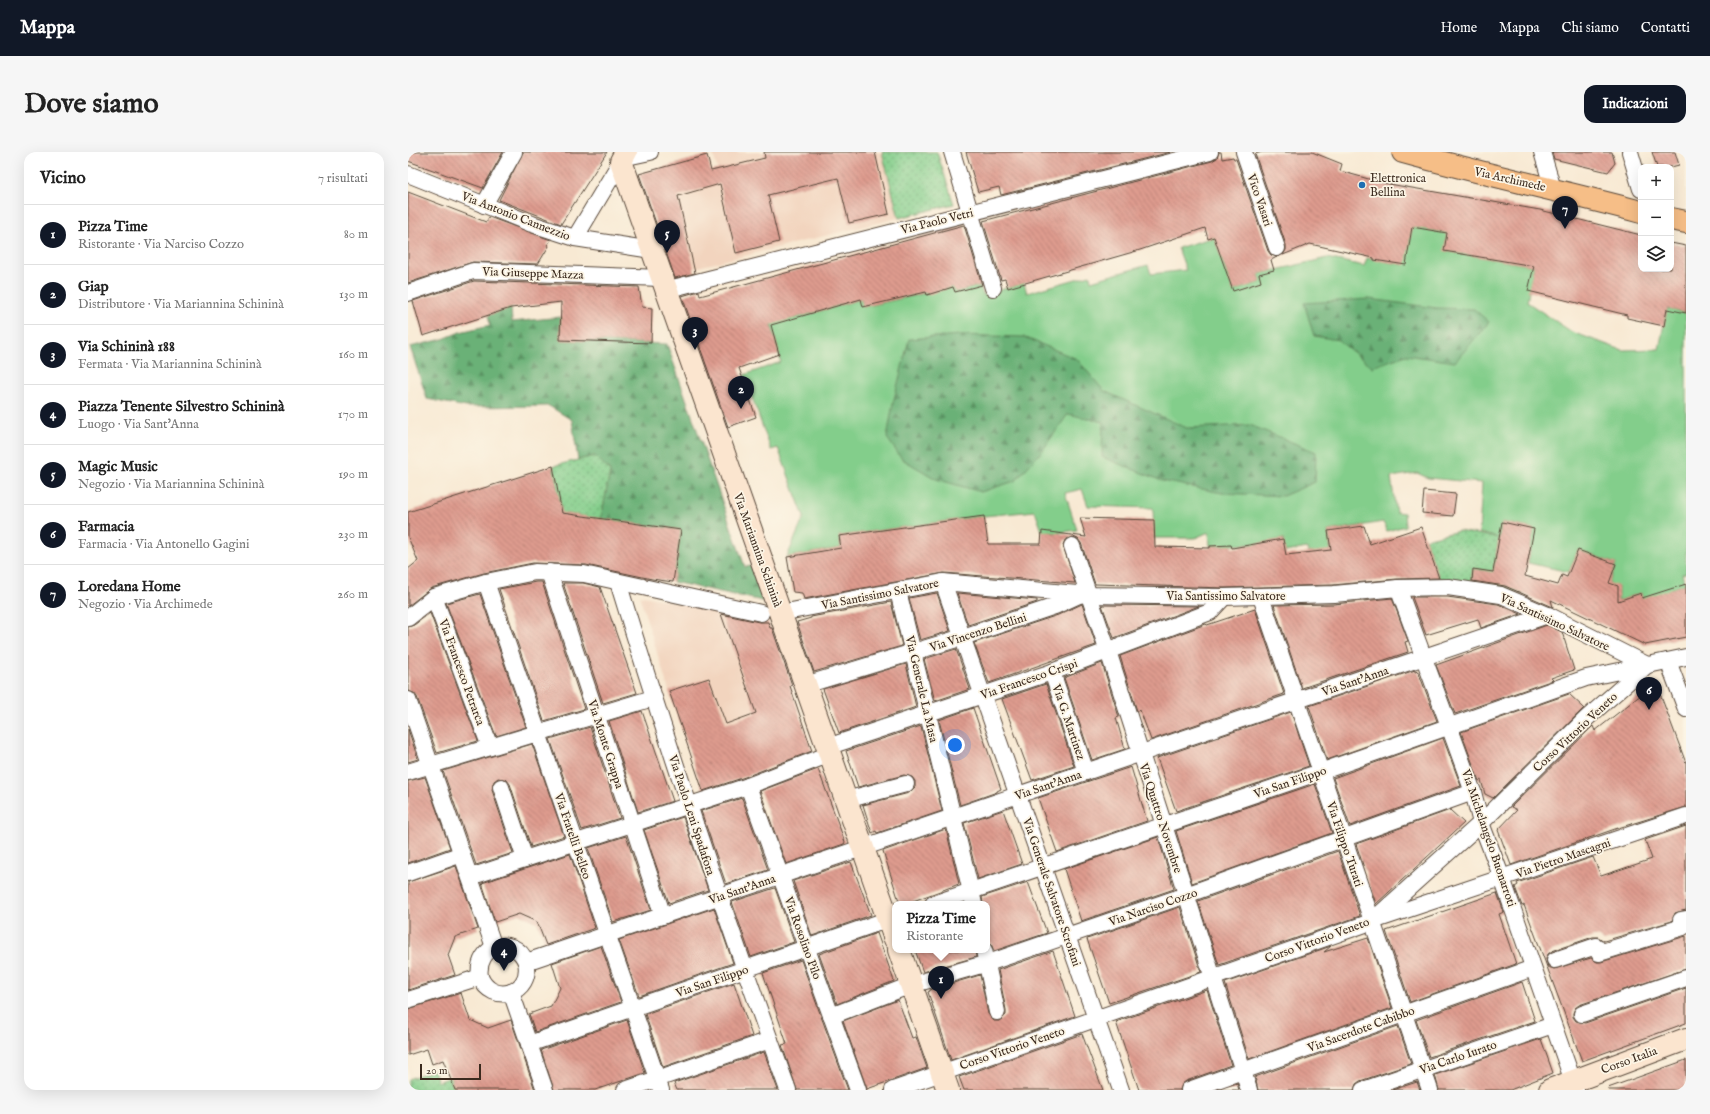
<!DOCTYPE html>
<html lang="it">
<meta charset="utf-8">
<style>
body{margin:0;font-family:"IM FELL English",serif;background:#f6f6f6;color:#222}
.controls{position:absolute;right:12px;top:12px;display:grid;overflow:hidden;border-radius:8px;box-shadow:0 4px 16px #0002}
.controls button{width:36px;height:36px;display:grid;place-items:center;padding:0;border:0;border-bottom:1px solid #e0e0e0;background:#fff;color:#222;font:20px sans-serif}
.scale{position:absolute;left:12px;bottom:10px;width:61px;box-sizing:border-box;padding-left:4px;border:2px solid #3b2a1e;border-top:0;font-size:11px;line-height:14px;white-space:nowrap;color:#3b2a1e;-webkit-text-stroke:3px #fcf5e5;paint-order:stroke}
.you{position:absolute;left:547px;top:593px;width:14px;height:14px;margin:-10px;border:3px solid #fff;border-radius:50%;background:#1a73e8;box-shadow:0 0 0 6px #1a73e833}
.badge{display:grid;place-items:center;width:26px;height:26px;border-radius:50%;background:#111827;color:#fff;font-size:13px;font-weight:700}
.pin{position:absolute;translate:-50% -33px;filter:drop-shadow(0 1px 2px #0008)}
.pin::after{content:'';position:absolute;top:21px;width:14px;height:12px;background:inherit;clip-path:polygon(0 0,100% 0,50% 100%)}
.popup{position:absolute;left:484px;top:749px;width:98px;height:52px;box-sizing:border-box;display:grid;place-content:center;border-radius:8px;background:#fff;filter:drop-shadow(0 1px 3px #0005);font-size:13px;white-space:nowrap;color:#767676}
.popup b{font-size:15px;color:#222}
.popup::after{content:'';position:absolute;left:50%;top:100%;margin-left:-8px;border:8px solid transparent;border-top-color:#fff}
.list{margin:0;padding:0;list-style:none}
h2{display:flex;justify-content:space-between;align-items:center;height:52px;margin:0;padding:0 16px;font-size:17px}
h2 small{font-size:13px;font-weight:400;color:#767676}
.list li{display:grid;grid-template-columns:26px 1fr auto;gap:12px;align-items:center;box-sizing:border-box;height:60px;padding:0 16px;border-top:1px solid #e0e0e0}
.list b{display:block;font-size:15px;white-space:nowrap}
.list p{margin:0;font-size:13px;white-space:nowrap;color:#767676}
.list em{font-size:13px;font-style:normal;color:#767676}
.icon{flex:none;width:22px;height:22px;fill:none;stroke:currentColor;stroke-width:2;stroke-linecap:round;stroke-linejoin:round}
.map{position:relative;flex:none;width:1278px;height:938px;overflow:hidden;border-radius:12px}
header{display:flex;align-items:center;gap:24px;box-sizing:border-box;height:56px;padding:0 20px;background:#111827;color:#fff}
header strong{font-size:19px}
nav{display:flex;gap:22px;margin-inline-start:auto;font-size:14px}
.intro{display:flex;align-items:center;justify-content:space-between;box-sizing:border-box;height:96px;padding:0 24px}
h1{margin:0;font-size:28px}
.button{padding:10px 18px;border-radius:12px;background:#111827;color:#fff;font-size:14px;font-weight:700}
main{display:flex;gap:24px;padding:0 24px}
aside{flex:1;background:#fff;border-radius:12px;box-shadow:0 4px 16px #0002}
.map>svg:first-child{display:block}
.built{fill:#f2d4be}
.grass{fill:#83ce8b;stroke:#5f7c54}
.forest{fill:url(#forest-firs);stroke:#526e4a}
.garden{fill:url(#garden-dots);stroke:#5f7c54}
.building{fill:url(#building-back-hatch)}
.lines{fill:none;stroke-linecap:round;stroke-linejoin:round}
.minor-casing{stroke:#574739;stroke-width:18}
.secondary-casing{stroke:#574739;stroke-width:24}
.primary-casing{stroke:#574739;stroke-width:24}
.minor{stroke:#fff;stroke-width:16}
.secondary{stroke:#fbe5cf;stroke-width:22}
.primary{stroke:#f6be87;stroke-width:22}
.poi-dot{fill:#1f6fb2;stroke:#fcf5e5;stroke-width:1.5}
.labels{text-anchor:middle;stroke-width:3.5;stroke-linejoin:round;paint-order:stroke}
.poi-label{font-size:12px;fill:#3b2a1e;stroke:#fcf5e5;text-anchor:start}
.street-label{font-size:12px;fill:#3b2a1e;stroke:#fcf5e5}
</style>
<header>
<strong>Mappa</strong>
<nav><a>Home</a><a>Mappa</a><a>Chi siamo</a><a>Contatti</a></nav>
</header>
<div class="intro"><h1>Dove siamo</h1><a class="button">Indicazioni</a></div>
<main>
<aside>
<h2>Vicino<small>7 risultati</small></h2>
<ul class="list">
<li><span class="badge">1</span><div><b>Pizza Time</b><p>Ristorante · Via Narciso Cozzo</p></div><em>80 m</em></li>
<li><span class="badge">2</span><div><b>Giap</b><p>Distributore · Via Mariannina Schininà</p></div><em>130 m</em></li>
<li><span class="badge">3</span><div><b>Via Schininà 188</b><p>Fermata · Via Mariannina Schininà</p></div><em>160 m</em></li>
<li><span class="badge">4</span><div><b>Piazza Tenente Silvestro Schininà</b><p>Luogo · Via Sant'Anna</p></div><em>170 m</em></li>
<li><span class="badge">5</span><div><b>Magic Music</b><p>Negozio · Via Mariannina Schininà</p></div><em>190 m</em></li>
<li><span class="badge">6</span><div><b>Farmacia</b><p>Farmacia · Via Antonello Gagini</p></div><em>230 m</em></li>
<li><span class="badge">7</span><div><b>Loredana Home</b><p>Negozio · Via Archimede</p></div><em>260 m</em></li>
</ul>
</aside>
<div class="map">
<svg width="1278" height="938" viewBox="0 0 1278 938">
<defs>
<pattern id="forest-firs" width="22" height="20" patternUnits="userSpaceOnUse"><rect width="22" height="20" fill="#6ab177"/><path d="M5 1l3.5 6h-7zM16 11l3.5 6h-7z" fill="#589061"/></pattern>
<pattern id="garden-dots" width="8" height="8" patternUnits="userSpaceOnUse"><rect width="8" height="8" fill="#83ce8b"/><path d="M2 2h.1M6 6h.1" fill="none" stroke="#6ca771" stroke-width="1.8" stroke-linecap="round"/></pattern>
<pattern id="building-back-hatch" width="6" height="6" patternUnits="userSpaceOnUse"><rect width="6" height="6" fill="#de9b8e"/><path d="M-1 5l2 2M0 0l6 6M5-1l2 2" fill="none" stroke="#b57f73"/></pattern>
</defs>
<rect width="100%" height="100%" fill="#fcf5e5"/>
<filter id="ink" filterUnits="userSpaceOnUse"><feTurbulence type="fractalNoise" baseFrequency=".025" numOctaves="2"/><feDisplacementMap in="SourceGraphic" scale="8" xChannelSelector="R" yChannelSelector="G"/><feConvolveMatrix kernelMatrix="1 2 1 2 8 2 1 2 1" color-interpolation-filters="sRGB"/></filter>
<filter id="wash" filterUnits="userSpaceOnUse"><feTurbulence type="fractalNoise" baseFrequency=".012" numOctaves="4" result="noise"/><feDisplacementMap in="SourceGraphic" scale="16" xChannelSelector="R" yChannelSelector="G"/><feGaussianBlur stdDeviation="0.9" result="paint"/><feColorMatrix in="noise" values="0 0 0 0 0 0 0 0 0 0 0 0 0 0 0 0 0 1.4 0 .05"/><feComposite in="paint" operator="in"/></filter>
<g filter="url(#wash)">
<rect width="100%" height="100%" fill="#f8e9d3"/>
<g class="built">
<path d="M312 0H529L546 52 286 116 270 44 314 32 305 2Z"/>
<path d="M231 443 360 470 403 596 294 634 261 539Z"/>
</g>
<path class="grass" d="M1004 75 1039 81 1037 99 1126 114 1119 150 1164 180 1214 198 1251 197 1259 157 1278 161V421L1274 422 1277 432 1263 437 1269 457 1240 465 1233 441 1210 449V435L1201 431 1208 412 1170 398 1161 420 1120 411 1126 377 1094 370 1091 386 1071 381 1074 331 1020 326 1009 321 983 325 988 360 996 361 997 374 979 379 975 370 920 379 923 399 900 401 899 396 877 400 875 387 848 392 802 394 801 380 787 386H746L745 356 680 354 674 337 657 341 669 378 648 381 634 379 627 359 576 364 431 384 433 396 379 405 396 365 370 296 363 298 336 223 373 210 363 171 388 166 453 147 455 155 545 135 547 140 572 134 575 143 616 131 619 141 682 123 683 129 740 113 743 122 778 118 770 96 806 85 825 139 853 130 851 122 919 106 956 114 959 106 997 113Z"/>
<g class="forest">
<path d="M961 147 1029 156 1066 157 1081 170 1047 210 998 203 964 215 930 188 906 184 896 151Z"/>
<path d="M103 156 104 170 153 165 152 188 259 192 337 415 343 414 355 449 265 430 272 378 193 367 202 319 187 304 170 308 164 268 141 254 58 255 19 247 2 195 35 187 52 180 82 173 80 163Z"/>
<path d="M552 183 616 185 669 207 696 239 779 276 842 273 908 300 907 330 875 344 814 341 754 329 694 305 695 270 660 262 634 299 607 329 573 340 528 327 494 307 479 286 485 251 501 187Z"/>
</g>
<g class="garden">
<path d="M474 0H529L546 52 491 66Z"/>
<path d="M187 304 202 319 193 367 154 361 145 314Z"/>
<path d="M1051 379 1091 386 1085 420 1117 427 1123 425 1118 443 1077 436 1079 419 1065 417 1063 433 1033 432 1017 387Z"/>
<path d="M26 918 30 930 42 925 47 938H0V927Z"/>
</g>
<g id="blocks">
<g class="building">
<path d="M0 0H95L75 36 0 9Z"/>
<path d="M115 0H199L153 72 91 48Z"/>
<path d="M356 0H467L481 62 441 71 430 26 360 43 371 90 328 101 312 32 270 44 287 121 267 126 231 22 299 3 303 19 357 6Z"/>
<path d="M558 0H763L593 43 591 35 570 40Z"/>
<path d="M811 0H813L814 7 825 5 826 7H828L860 99 863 103 869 105 863 108 866 118 851 122 853 130 825 139 806 85 800 87 797 76 732 98 600 136 597 127 593 128 575 69 804 9 809 6Z"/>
<path d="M854 0H904L934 12 932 19 975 31 1132 58 1233 83V117H1263V91L1278 94V161L1259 157 1256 174 1219 166V163L1120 139 1126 114 1036 99 1039 81 1004 75 998 113 966 108V106L902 92 875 103 878 98V93L847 2Z"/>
<path d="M1144 0H1204L1207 11 1200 20 1146 7Z"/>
<path d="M1244 0H1267L1271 13 1263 15H1249Z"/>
<path d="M0 40 78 70 81 65 143 88 139 93 141 94 130 112 65 110 0 131Z"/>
<path d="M556 73 574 133 547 140 545 135 519 143 518 140 455 155 453 147 363 173 371 202 331 216 348 265 320 275 274 144 291 139 292 144Z"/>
<path d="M66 129 231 135 234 155 244 156 243 191 152 188 153 150 103 156 15 184 5 149Z"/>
<path d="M145 314 154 361 273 378 265 430 244 427 178 413 125 411 76 421 23 436 0 454V417L10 409 0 385V360Z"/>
<path d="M1016 339 1048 342 1045 364 1014 361Z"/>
<path d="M576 364 580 392H633L634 379 678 385 672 366 746 368 747 395 802 396V394L823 393 824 396 875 387 878 403 923 398 920 379 956 374 962 392 1013 375 1031 426 989 427 925 433 816 436 687 432 673 391 670 387 665 385 657 388 655 393 667 431 536 421 396 447 394 441 385 440 379 405 433 396 431 384Z"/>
<path d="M1094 370 1126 377 1117 424 1150 433 1154 423 1159 425 1170 398 1208 412 1201 431 1210 434V449L1233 441 1234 446 1278 432V485L1237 493 1143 448 1145 455 1097 434 1064 429 1065 417 1085 420Z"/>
<path d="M128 430H134L176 557 136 569 91 437Z"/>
<path d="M155 431H175L192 435 229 541 195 551Z"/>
<path d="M529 441 542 479 512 488 501 446Z"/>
<path d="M549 441 629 448V450L560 473Z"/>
<path d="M72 442 118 575 88 584 38 451Z"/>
<path d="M1004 445H1039L1090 452 1113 462 1073 476 1070 467 1018 483Z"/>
<path d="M984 446 1000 489 997 490 1000 500 894 536 866 453 926 452Z"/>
<path d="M483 450 494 494 406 520 389 470 403 466V465Z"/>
<path d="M674 452 688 493 581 531 566 491 650 463Z"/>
<path d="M694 453 791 454 706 486Z"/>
<path d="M847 457 876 542 743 588 732 558 729 559 712 504 798 472 799 473Z"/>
<path d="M22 461 70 589 29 601 9 545 6 541 0 539V475L6 473Z"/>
<path d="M313 462 351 470H360L362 476H364L384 533 382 534 404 599 337 625 295 639 261 539 301 526 318 572 348 561Z"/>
<path d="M1139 473 1154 480 1166 518 1143 526 1145 528 1047 562 1028 513Z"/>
<path d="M548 497 562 537 527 549 516 507Z"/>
<path d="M694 511 711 565 708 566 717 597 684 608 656 526Z"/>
<path d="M498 512 508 555 431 581 415 537Z"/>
<path d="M1007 518V520L1010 519 1029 569 919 608 901 554Z"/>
<path d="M1248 531 1278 611V655L1207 677 1103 713 1090 678 1109 658 1103 655 1185 574 1187 579Z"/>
<path d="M638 532 666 614 624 628 594 547Z"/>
<path d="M1161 542 1176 556 1085 646 1077 642 1073 628 1071 629 1053 580Z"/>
<path d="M565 556 593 637 589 639V640L552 653 531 568Z"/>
<path d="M234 559 265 649 230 660 201 569Z"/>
<path d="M883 560 901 614 768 659 749 606Z"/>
<path d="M513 574 534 659 469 681 468 679 464 681 455 653 501 641 507 635V629L504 625 496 623 450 635 438 599Z"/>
<path d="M182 575 212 666 174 678 142 587Z"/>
<path d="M0 577 10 607 0 610Z"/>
<path d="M1035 586 1053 634 942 674 925 626Z"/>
<path d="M124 592 156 684 123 695 102 632 99 628 90 626 86 629 84 638 105 701 68 713 35 619Z"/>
<path d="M723 615 739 669 649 700 630 646Z"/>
<path d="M410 617 437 690 436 692 378 712 352 639Z"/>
<path d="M17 625 42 696 0 711V629Z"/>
<path d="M907 632 924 681 784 731 768 679Z"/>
<path d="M334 646 360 718 318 732 293 659Z"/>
<path d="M595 658 614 712 570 727 556 671Z"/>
<path d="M1042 658 1056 671 968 752 948 692Z"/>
<path d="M275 665 300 738 261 751 236 678Z"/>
<path d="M1278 674V758L1267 761 1264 769 1196 789 1190 785H1185L1144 799 1140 802 1138 807 1140 815 1146 817 1183 806 1189 810H1193L1278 784V817L1171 853 1167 856 1165 861V865L1168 869 1177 871 1278 836V871L1174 909 1116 753 1114 754 1107 735 1110 733 1109 731 1185 705 1193 724 1244 707 1237 688Z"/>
<path d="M538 677 551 732 497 752H492L475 699Z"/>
<path d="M218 684 243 758 205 770 180 696Z"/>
<path d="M750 685 766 737 673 769 656 717Z"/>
<path d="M930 699 952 764 811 813 790 749Z"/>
<path d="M162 702 187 776 138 793 129 770 111 762 87 770 74 731Z"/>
<path d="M443 710 463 763 404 784 385 729Z"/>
<path d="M48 714 70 777 47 785 40 803 47 823 0 838V730Z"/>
<path d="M620 730 639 781 586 799 583 792 579 789V752H575L574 745Z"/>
<path d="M367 736 386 790 343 805 324 750Z"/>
<path d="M1089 741 1096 760 1091 762 1108 812 1002 850 978 779Z"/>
<path d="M772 755 793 820 701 851 679 787Z"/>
<path d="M306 756 325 811 231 844 211 788Z"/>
<path d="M469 781 486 829 429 852 411 802Z"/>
<path d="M960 786 984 856 841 907 817 831 923 794 916 800Z"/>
<path d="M193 794 213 850 127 880 121 862 143 854 152 836 144 811Z"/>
<path d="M507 798H567L568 805 515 820Z"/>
<path d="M645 799 667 864 543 908 520 840 522 839V838L572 823 580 862 586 869H591L598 863V858L590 818Z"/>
<path d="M393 808 414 867 440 938H389L374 893 379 892 355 821Z"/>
<path d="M1114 830 1127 869 1021 905 1008 868Z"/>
<path d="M326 831 344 884 255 915 237 862Z"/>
<path d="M799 838 823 913 778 929 774 932 772 938H731L708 870Z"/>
<path d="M53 841 62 868 80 876 103 868 127 938H47L35 908 24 912 19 897 0 903V857Z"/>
<path d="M490 848 504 886 508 885 519 916 459 937 435 869Z"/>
<path d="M219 868 237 921 187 938H146L133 898Z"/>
<path d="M990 874 1003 912 952 929 948 932 946 938H850L847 925Z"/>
<path d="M674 882 695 938H556L551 925Z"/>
<path d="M1133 887 1145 921 1102 938H1031L1027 923Z"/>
<path d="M356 900 370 938H269L266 931Z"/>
<path d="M1278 908V938H1200V936Z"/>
<path d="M1009 930 1012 938H984Z"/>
<path d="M829 931 831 938H809Z"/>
</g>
</g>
</g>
<g filter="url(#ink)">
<use href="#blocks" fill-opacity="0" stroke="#574739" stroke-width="1"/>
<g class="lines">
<g class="minor-casing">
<g id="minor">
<path d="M544 0 585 136"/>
<path d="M836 0 869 96"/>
<path d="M1134 0 1145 37"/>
<path d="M1222 0 1233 37"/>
<path d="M214 6 242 0"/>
<path d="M0 22 124 72 167 86 244 98"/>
<path d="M76 53 106 0"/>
<path d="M167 86 213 9"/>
<path d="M257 138 802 0"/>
<path d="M0 141 65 119 253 126"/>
<path d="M664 394 700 499 841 938"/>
<path d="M141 420 255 764"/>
<path d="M78 430 253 938"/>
<path d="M210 430C262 601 319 770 380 938"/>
<path d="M535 430 713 938"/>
<path d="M990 436 1041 574 1065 640 1073 671 1094 726 1168 938"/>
<path d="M490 439 566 752"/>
<path d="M26 445 82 595"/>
<path d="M853 445 1022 938"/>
<path d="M383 459 535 430 680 443 816 445 926 442 990 436 1040 435 1093 443 1140 463 1239 513"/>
<path d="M0 466 26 445 78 430 127 420 176 422 353 461"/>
<path d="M1260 509 1278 557"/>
<path d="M644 520 678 620"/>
<path d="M397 533 555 485 647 454 671 443"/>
<path d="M0 548 86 795"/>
<path d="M419 595 644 520 802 460 816 445"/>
<path d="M0 620 245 546"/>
<path d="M340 634 450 938"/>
<path d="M93 635 117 707"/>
<path d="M438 648 498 632"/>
<path d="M0 721 54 702"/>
<path d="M62 725 340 634 422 602"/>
<path d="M525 752 912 620 1178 526 1278 505"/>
<path d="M968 768 1278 664"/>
<path d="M576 798 589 860"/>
<path d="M1147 808 1188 794 1191 801 1275 775 1273 768 1278 767"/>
<path d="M72 825C84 854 125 842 118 810"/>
<path d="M103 840 137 938"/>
<path d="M0 848 72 825C67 793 106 781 118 810L1140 463"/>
<path d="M1174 862 1278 826"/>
<path d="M423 864 503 833 580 811 778 743 1065 640"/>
<path d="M121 892 487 765"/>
<path d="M217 938 362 888"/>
<path d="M485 938 963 770 1073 671 1179 566 1239 513"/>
<path d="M781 938 1125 816"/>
<path d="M955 938 1145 873"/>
</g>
</g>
<g class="secondary-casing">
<g id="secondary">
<path d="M218 0 213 9 487 787"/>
<path d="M491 798 540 938"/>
<path d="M1142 938 1278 887"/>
</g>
</g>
<g class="primary-casing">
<g id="primary">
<path d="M995 0C1074 22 1154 39 1233 60"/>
<path d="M1263 67 1278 70"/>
</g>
</g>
<use href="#minor" class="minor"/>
<use href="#secondary" class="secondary"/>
<use href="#primary" class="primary"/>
</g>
</g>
<circle class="poi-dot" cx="954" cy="33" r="4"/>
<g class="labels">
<g class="poi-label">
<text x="962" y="30">Elettronica<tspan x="962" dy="14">Bellina</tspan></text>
</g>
<g class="street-label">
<text transform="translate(1102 27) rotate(13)" y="4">Via Archimede</text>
<text transform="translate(852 48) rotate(71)" y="4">Vico Vasari</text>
<text transform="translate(108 64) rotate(21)" y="4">Via Antonio Cannezzio</text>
<text transform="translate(529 69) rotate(-14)" y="4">Via Paolo Vetri</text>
<text transform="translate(125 121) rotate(2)" y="4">Via Giuseppe Mazza</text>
<text transform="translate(350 398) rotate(70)" y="4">Via Mariannina Schininà</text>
<text transform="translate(472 442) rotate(-11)" y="4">Via Santissimo Salvatore</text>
<text x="818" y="448">Via Santissimo Salvatore</text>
<text transform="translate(1147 470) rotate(25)" y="4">Via Santissimo Salvatore</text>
<text transform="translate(570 480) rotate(-18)" y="4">Via Vincenzo Bellini</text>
<text transform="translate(54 520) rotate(70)" y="4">Via Francesco Petrarca</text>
<text transform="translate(621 527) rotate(-19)" y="4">Via Francesco Crispi</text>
<text transform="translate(947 529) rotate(-19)" y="4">Via Sant'Anna</text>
<text transform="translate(514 537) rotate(77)" y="4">Via Generale La Masa</text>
<text transform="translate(661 570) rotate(71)" y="4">Via G. Martinez</text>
<text transform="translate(1167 580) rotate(-43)" y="4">Corso Vittorio Veneto</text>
<text transform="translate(198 592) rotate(72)" y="4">Via Monte Grappa</text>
<text transform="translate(882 630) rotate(-19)" y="4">Via San Filippo</text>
<text transform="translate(640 633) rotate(-19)" y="4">Via Sant'Anna</text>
<text transform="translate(284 663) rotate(72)" y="4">Via Paolo Leni Spadafora</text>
<text transform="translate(753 666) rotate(72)" y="4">Via Quattro Novembre</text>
<text transform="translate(165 684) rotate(71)" y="4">Via Fratelli Belleo</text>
<text transform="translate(1081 686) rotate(71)" y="4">Via Michelangelo Buonarroti</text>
<text transform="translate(937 692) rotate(71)" y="4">Via Filippo Turati</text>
<text transform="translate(1155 706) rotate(-19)" y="4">Via Pietro Mascagni</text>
<text transform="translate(334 737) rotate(-19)" y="4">Via Sant'Anna</text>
<text transform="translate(644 740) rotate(71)" y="4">Via Generale Salvatore Scrofani</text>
<text transform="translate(745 755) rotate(-19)" y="4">Via Narciso Cozzo</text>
<text transform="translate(395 786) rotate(70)" y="4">Via Rosolino Pilo</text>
<text transform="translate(909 788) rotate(-20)" y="4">Corso Vittorio Veneto</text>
<text transform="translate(304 829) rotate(-19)" y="4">Via San Filippo</text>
<text transform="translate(953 877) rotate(-20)" y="4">Via Sacerdote Cabibbo</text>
<text transform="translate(604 896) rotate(-19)" y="4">Corso Vittorio Veneto</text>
<text transform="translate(1050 905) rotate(-19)" y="4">Via Carlo Iurato</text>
<text transform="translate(1221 908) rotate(-20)" y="4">Corso Italia</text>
</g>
</g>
</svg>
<div class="controls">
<button>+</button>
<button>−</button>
<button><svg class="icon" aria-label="layers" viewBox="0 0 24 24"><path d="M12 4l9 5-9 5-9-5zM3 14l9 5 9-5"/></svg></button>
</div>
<div class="scale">20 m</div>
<div class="you"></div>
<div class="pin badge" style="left:533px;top:847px">1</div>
<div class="popup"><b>Pizza Time</b>Ristorante</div>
<div class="pin badge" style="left:333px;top:257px">2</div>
<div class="pin badge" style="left:287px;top:198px">3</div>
<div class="pin badge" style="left:96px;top:819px">4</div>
<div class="pin badge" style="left:259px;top:101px">5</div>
<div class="pin badge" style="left:1241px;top:558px">6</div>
<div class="pin badge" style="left:1157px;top:77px">7</div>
</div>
</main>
